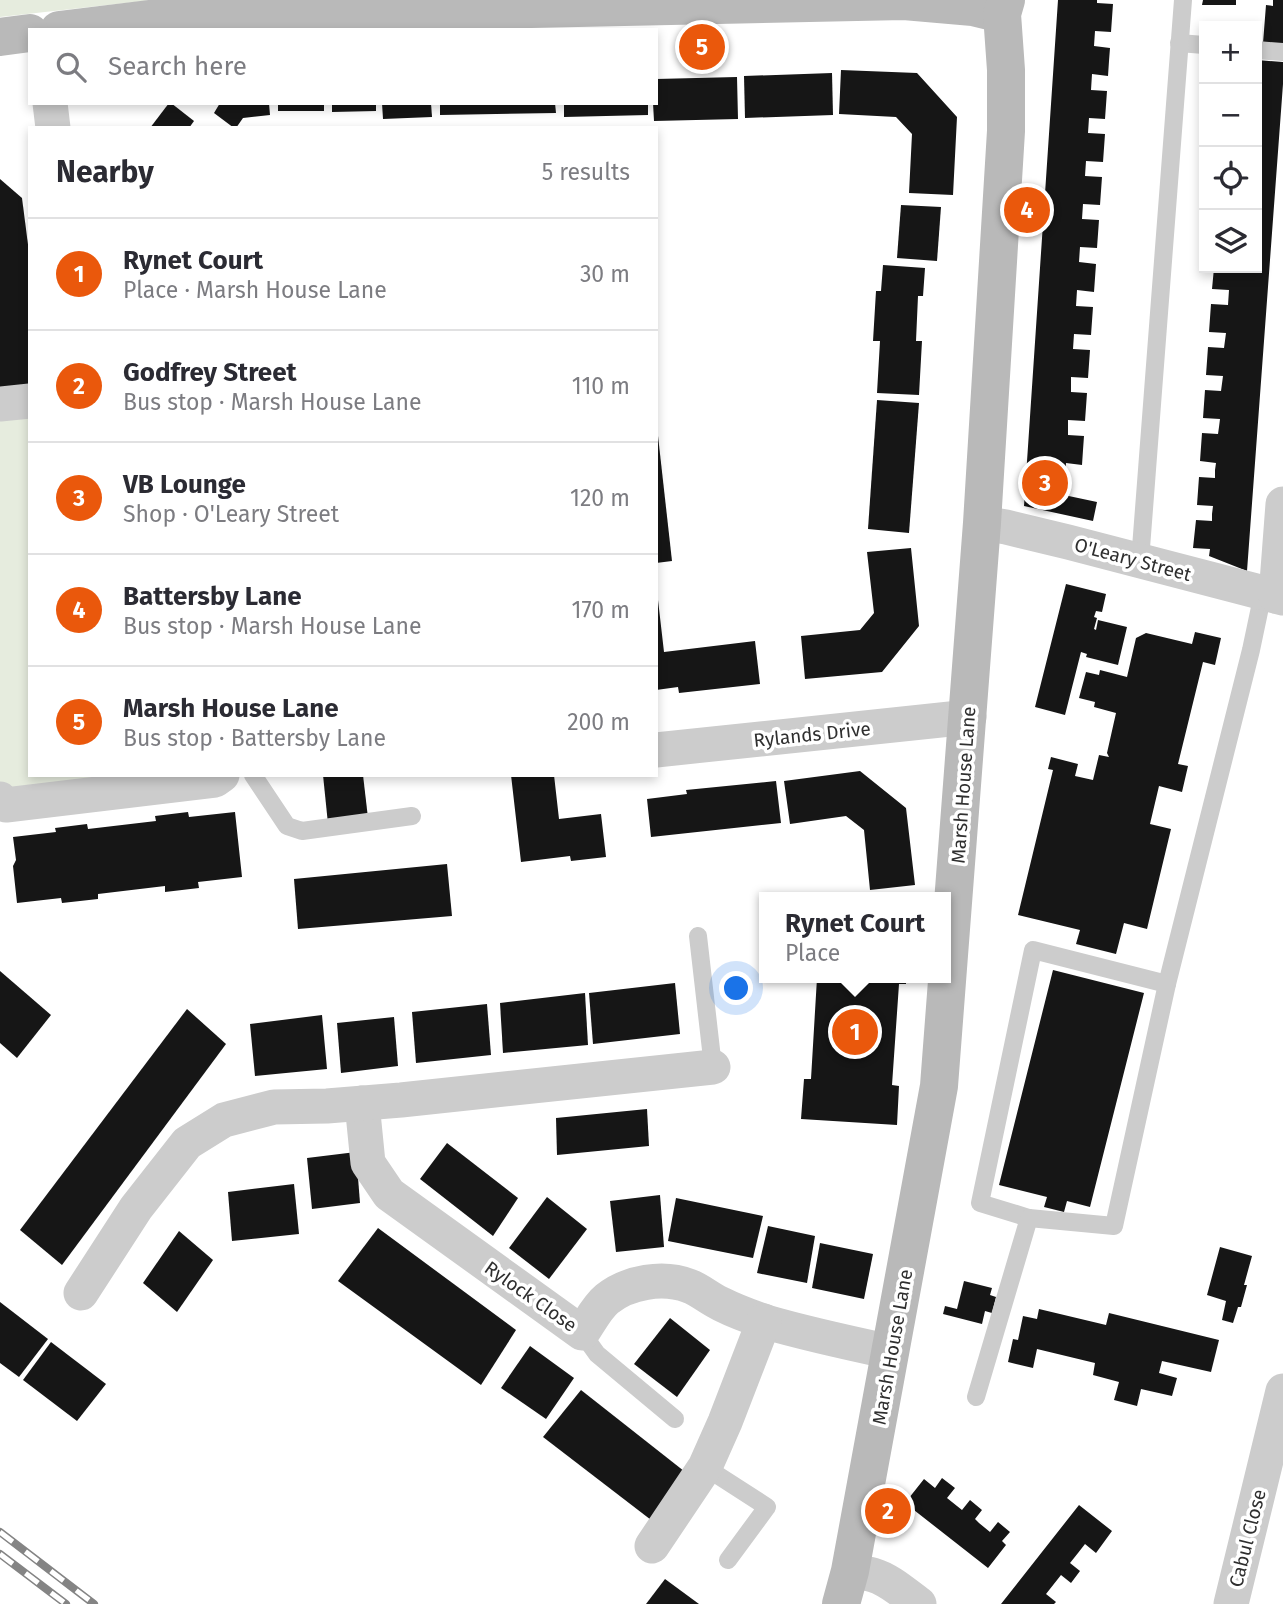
<!DOCTYPE html>
<meta charset="utf-8">
<style>
body{margin:0;font-family:"Fira Sans",sans-serif;background:#f7f7f7;color:#2b2b33}
.controls{position:absolute;right:21px;top:21px;display:grid;overflow:hidden;border-radius:0px;box-shadow:0 4px 10px #0003}
.controls button{width:63px;height:63px;display:grid;place-items:center;padding:0;border:0;border-bottom:2px solid #e1e1e2;background:#fff;color:#2b2b33;font:35px sans-serif}
.you{position:absolute;left:737px;top:989px;width:24px;height:24px;margin:-18px;border:5px solid #fff;border-radius:50%;background:#1a73e8;box-shadow:0 0 0 10px #1a73e833}
.badge{display:grid;place-items:center;width:46px;height:46px;border-radius:50%;background:#ea580c;color:#fff;font-size:23px;font-weight:700}
.pin{position:absolute;translate:-50% -50%;border:4px solid #fff;box-shadow:0 2px 7px #0006}
.popup{position:absolute;left:759px;top:892px;width:192px;height:91px;box-sizing:border-box;display:grid;place-content:center;border-radius:0px;background:#fff;filter:drop-shadow(0 2px 5px #0005);font-size:23px;white-space:nowrap;color:#7c7c81}
.popup b{font-size:26px;color:#2b2b33}
.popup::after{content:'';position:absolute;left:50%;top:100%;margin-left:-14px;border:14px solid transparent;border-top-color:#fff}
.list{margin:0;padding:0;list-style:none}
h2{display:flex;justify-content:space-between;align-items:center;height:91px;margin:0;padding:0 28px;font-size:30px}
h2 small{font-size:23px;font-weight:400;color:#7c7c81}
.list li{display:grid;grid-template-columns:46px 1fr auto;gap:21px;align-items:center;box-sizing:border-box;height:112px;padding:0 28px;border-top:2px solid #e1e1e2}
.list b{display:block;font-size:26px;white-space:nowrap}
.list p{margin:0;font-size:23px;white-space:nowrap;color:#7c7c81}
.list em{font-size:23px;font-style:normal;color:#7c7c81}
.icon{flex:none;width:38px;height:38px;fill:none;stroke:currentColor;stroke-width:2;stroke-linecap:round;stroke-linejoin:round}
.map{position:relative;flex:none;width:1283px;height:1604px;overflow:hidden}
.search{position:absolute;background:#fff;box-shadow:0 4px 10px #0003;left:28px;top:28px;width:630px;height:77px;display:flex;align-items:center;gap:18px;box-sizing:border-box;padding:0 24px;border-radius:0px;color:#7c7c81;font-size:26px}
.panel{position:absolute;background:#fff;box-shadow:0 4px 10px #0003;left:28px;top:126px;width:630px;height:651px;border-radius:0px}
.map>svg:first-child{display:block}
.green{fill:#e6ecde}
.building{fill:#161616}
.lines{fill:none;stroke-linecap:round;stroke-linejoin:round}
.lane{stroke:#ccc;stroke-width:18}
.street{stroke:#ccc;stroke-width:35}
.secondary{stroke:#b9b9b9;stroke-width:38}
.rail-casing{stroke:#848484;stroke-width:8}
.rail{stroke:#fff;stroke-width:5;stroke-dasharray:16;stroke-linecap:butt}
.labels{text-anchor:middle;stroke-width:7;stroke-linejoin:round;paint-order:stroke}
.street-label{font-size:19px;fill:#2f2f2f;stroke:#fff}
</style>
<div class="map">
<svg width="1283" height="1604" viewBox="0 0 1283 1604">
<rect width="100%" height="100%" fill="#fff"/>
<g class="green">
<path d="M0 0H153L0 17Z"/>
<path d="M30 416V775H169L9 796 0 785V419Z"/>
</g>
<g class="building">
<path d="M1058 0H1097V3L1113 4 1111 32 1095 31 1094 46 1110 48 1109 61 1108 76 1092 74 1091 90 1107 91 1105 119 1089 118 1088 133 1105 134 1103 162 1086 161 1085 176 1102 177 1100 205 1083 204 1082 219 1099 220 1097 248 1080 247 1079 262 1096 264 1094 292 1077 290 1076 306 1093 307 1091 335 1074 334 1073 349 1090 350 1088 378 1071 377V392L1087 393 1085 421 1068 420V435L1084 436 1083 450 1082 465 1066 463 1064 495 1097 502 1093 521 1024 506Z"/>
<path d="M1203 0H1236V5H1202Z"/>
<path d="M1273 0H1283V45L1263 43 1266 5 1273 6Z"/>
<path d="M1257 60 1283 62V84L1247 571 1209 556 1210 549 1193 548 1196 520 1212 521V514L1213 506 1197 505 1199 477 1215 478V470L1216 463 1200 461 1202 433 1218 434 1219 427 1220 419 1203 418 1205 390 1221 391 1223 376 1206 375 1208 347 1224 348 1226 333 1209 332 1211 304 1228 305 1229 290 1212 289 1214 268H1257Z"/>
<path d="M841 70 917 73 957 117 953 195 909 193 912 134 896 117 839 114Z"/>
<path d="M832 73 833 115 745 118 744 76Z"/>
<path d="M737 77 738 119 654 121 653 103H656V79Z"/>
<path d="M169 103H171L194 121 189 128H150Z"/>
<path d="M220 103H269L270 115 243 118 236 128H234L214 113Z"/>
<rect x="278" y="103" width="46" height="8"/>
<path d="M332 103H376V111L332 112Z"/>
<path d="M382 103H431L432 117 383 119Z"/>
<path d="M440 103H555L556 113 440 115Z"/>
<path d="M564 103H648V115L564 117Z"/>
<path d="M0 179 22 198 30 260V389L0 394Z"/>
<path d="M901 205 941 207 937 261 897 258Z"/>
<path d="M883 265 925 268 923 296H918L916 341H922L919 395 877 393 880 341H873L876 291H881Z"/>
<path d="M877 400 919 403 909 533 868 529Z"/>
<path d="M656 436H658L672 561 656 563Z"/>
<path d="M911 548 919 626 882 672 805 679 801 636 860 630 874 613 867 552Z"/>
<path d="M1066 584 1106 594 1102 612 1096 611 1094 617 1097 618 1094 629 1096 630 1098 620 1127 627 1118 665 1086 657 1087 654 1081 652 1065 715 1035 707Z"/>
<path d="M656 600H658L664 652 755 641 760 684 679 693 678 687 656 690Z"/>
<path d="M1195 632 1221 638 1215 665 1203 662 1178 764 1188 766 1182 792 1159 786 1150 824 1171 829 1147 929 1124 923 1116 954 1076 944 1080 930 1018 915 1053 770 1048 769 1051 757 1078 764 1075 776 1093 780 1099 755 1109 757 1107 753 1116 713 1094 707 1095 702 1079 698 1086 672 1099 675 1100 670 1127 677 1136 638 1146 633 1192 644Z"/>
<path d="M860 771 906 808 915 885 870 890 864 830 846 816 790 824 784 781Z"/>
<path d="M323 775H363L368 818 328 824Z"/>
<path d="M511 775H554L559 819 601 814 606 857 571 861 570 856 521 862Z"/>
<path d="M776 781 781 823 651 837 647 799 687 794 686 790Z"/>
<path d="M188 812 189 817 235 812 242 877 198 882 199 888 165 892V886L98 894V899L62 903 61 898 17 903 13 866 16 860 13 837 56 832 55 828 87 824 88 829 156 821 155 816Z"/>
<path d="M447 864 452 916 298 929 294 879Z"/>
<path d="M1053 970 1144 993 1090 1207 1067 1201 1064 1212 1044 1207 1047 1197 999 1185Z"/>
<path d="M0 971 51 1015 17 1058 0 1043Z"/>
<path d="M817 978H906V984H899L892 1085 899 1086 897 1125 801 1119 804 1079H811Z"/>
<path d="M675 983 680 1034 593 1044 589 993Z"/>
<path d="M585 993 588 1045 503 1053 500 1003Z"/>
<path d="M487 1004 491 1055 416 1063 412 1012Z"/>
<path d="M187 1009 226 1044 62 1265 20 1230Z"/>
<path d="M322 1015 327 1069 255 1076 250 1024Z"/>
<path d="M394 1017 398 1066 341 1073 337 1023Z"/>
<path d="M647 1109 649 1146 557 1155 556 1118Z"/>
<path d="M447 1143 518 1198 493 1236 420 1179Z"/>
<path d="M356 1152 360 1203 312 1209 307 1158Z"/>
<path d="M294 1184 299 1234 232 1241 228 1192Z"/>
<path d="M660 1195 664 1247 616 1252 610 1201Z"/>
<path d="M547 1197 587 1229 549 1279 509 1248Z"/>
<path d="M676 1198 763 1216 753 1258 668 1241Z"/>
<path d="M768 1226 815 1236 807 1283 757 1273Z"/>
<path d="M378 1228 516 1330 481 1385 338 1281Z"/>
<path d="M179 1231 213 1260 177 1312 143 1283Z"/>
<path d="M820 1243 873 1254 864 1299 812 1288Z"/>
<path d="M1220 1247 1252 1256 1244 1285H1247L1241 1307H1238L1233 1323 1222 1320 1226 1301 1207 1295Z"/>
<path d="M964 1281 992 1288 990 1295 996 1297 992 1313 985 1311 982 1324 943 1314 945 1306 957 1309Z"/>
<path d="M0 1302 48 1339 19 1377 0 1363Z"/>
<path d="M1039 1309 1106 1325 1109 1313 1219 1340 1211 1372 1162 1361 1159 1373 1177 1378 1172 1396 1141 1389 1137 1406 1114 1400 1119 1382 1093 1375 1095 1363 1037 1349 1033 1368 1008 1362 1013 1339 1018 1340 1023 1316 1037 1319Z"/>
<path d="M670 1318 710 1350 677 1397 634 1364Z"/>
<path d="M51 1342 106 1384 77 1421 23 1380Z"/>
<path d="M530 1346 574 1378 546 1419 501 1388Z"/>
<path d="M581 1390 689 1475 655 1523 543 1437Z"/>
<path d="M942 1478 955 1488 947 1498 962 1510 970 1500 982 1510 975 1519 979 1523 990 1532 998 1522 1010 1532 1002 1541 1006 1545 988 1568 905 1503 924 1479 935 1488Z"/>
<path d="M1079 1505 1112 1531 1096 1553 1085 1544 1078 1553 1070 1563 1080 1571 1071 1583 1061 1575 1046 1594 1056 1602 1054 1604H1001Z"/>
<path d="M665 1579 699 1604H646Z"/>
</g>
<g class="lines">
<g class="lane">
<path d="M1179 43 1204 45"/>
<path d="M1257 50 1283 52"/>
<path d="M1140 561 1183 0"/>
<path d="M253 775 287 826 302 831 412 816"/>
<path d="M698 936 713 1067"/>
<path d="M1029 1218 980 1203 1033 950 1167 984"/>
<path d="M582 1333 597 1354 675 1419"/>
<path d="M976 1397 1029 1218 1114 1226 1167 984 1251 650 1263 593"/>
<path d="M705 1467 767 1507 728 1560"/>
</g>
<g class="street">
<path d="M50 103 53 128"/>
<path d="M0 404 30 401"/>
<path d="M982 523 1006 527 1068 542 1283 598"/>
<path d="M1276 596 1283 504"/>
<path d="M656 750 969 717"/>
<path d="M0 799 6 805 215 780 222 775"/>
<path d="M362 1103 368 1163 389 1194 582 1333C589 1323 597 1307 607 1299 628 1282 663 1276 689 1286 700 1290 710 1299 721 1304 735 1311 751 1317 766 1322 807 1334 849 1343 891 1352"/>
<path d="M81 1293 136 1208 187 1143 224 1120 274 1107 327 1106 401 1100 713 1067"/>
<path d="M652 1546 705 1467 725 1422 764 1321"/>
<path d="M850 1571C857 1572 866 1573 873 1575 890 1580 905 1594 919 1604"/>
<path d="M1231 1604 1283 1391"/>
</g>
<g class="secondary">
<path d="M59 30 166 17 904 1 973 7 1002 14"/>
<path d="M0 37 30 33"/>
<path d="M841 1604 850 1571 939 1086 982 523 1006 131V70L1002 14 1006 0"/>
</g>
<g class="rail-casing">
<g id="rail">
<path d="M0 1532 94 1604"/>
<path d="M0 1554 66 1604"/>
</g>
</g>
<use href="#rail" class="rail"/>
</g>
<g class="labels">
<g class="street-label">
<text transform="translate(1133 559) rotate(15)" y="7">O'Leary Street</text>
<text transform="translate(812 734) rotate(-6)" y="7">Rylands Drive</text>
<text transform="translate(963 785) rotate(-86)" y="7">Marsh House Lane</text>
<text transform="translate(531 1296) rotate(35)" y="7">Rylock Close</text>
<text transform="translate(892 1347) rotate(-80)" y="7">Marsh House Lane</text>
<text transform="translate(1247 1538) rotate(-76)" y="7">Cabul Close</text>
</g>
</g>
</svg>
<div class="controls">
<button>+</button>
<button>−</button>
<button><svg class="icon" aria-label="locate" viewBox="0 0 24 24"><circle cx="12" cy="12" r="6"/><path d="M12 2v4M12 18v4M2 12h4M18 12h4"/></svg></button>
<button><svg class="icon" aria-label="layers" viewBox="0 0 24 24"><path d="M12 4l9 5-9 5-9-5zM3 14l9 5 9-5"/></svg></button>
</div>
<div class="you"></div>
<div class="pin badge" style="left:855px;top:1032px">1</div>
<div class="popup"><b>Rynet Court</b>Place</div>
<div class="pin badge" style="left:888px;top:1511px">2</div>
<div class="pin badge" style="left:1045px;top:483px">3</div>
<div class="pin badge" style="left:1027px;top:210px">4</div>
<div class="pin badge" style="left:702px;top:47px">5</div>
<div class="search"><svg class="icon" aria-label="search" viewBox="0 0 24 24"><circle cx="10" cy="10" r="6"/><path d="M15 15l6 6"/></svg>Search here</div>
<section class="panel">
<h2>Nearby<small>5 results</small></h2>
<ul class="list">
<li><span class="badge">1</span><div><b>Rynet Court</b><p>Place · Marsh House Lane</p></div><em>30 m</em></li>
<li><span class="badge">2</span><div><b>Godfrey Street</b><p>Bus stop · Marsh House Lane</p></div><em>110 m</em></li>
<li><span class="badge">3</span><div><b>VB Lounge</b><p>Shop · O'Leary Street</p></div><em>120 m</em></li>
<li><span class="badge">4</span><div><b>Battersby Lane</b><p>Bus stop · Marsh House Lane</p></div><em>170 m</em></li>
<li><span class="badge">5</span><div><b>Marsh House Lane</b><p>Bus stop · Battersby Lane</p></div><em>200 m</em></li>
</ul>
</section>
</div>
